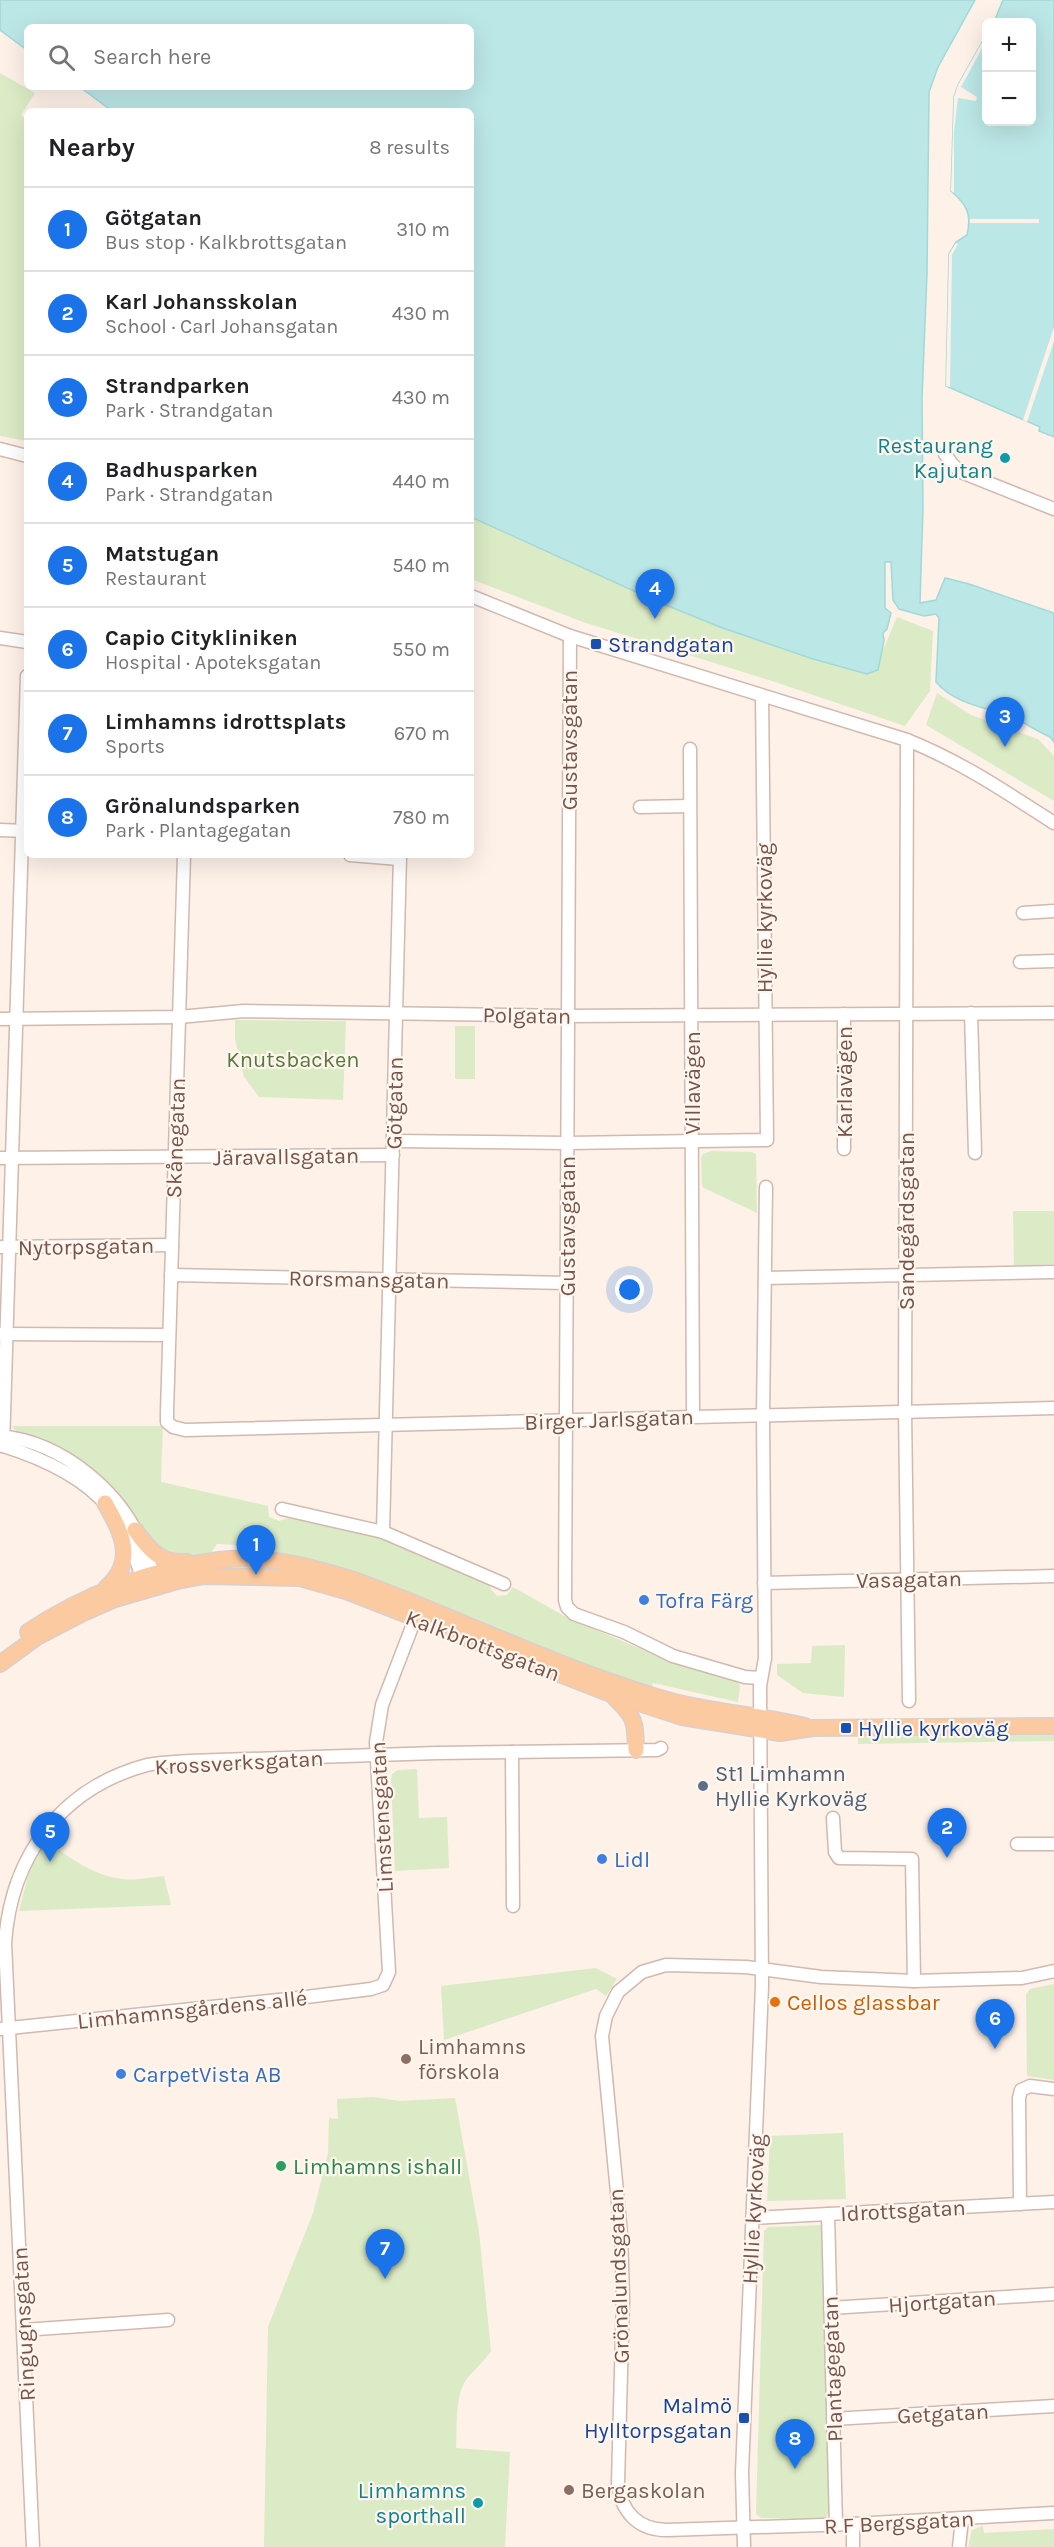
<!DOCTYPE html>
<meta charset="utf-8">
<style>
body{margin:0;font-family:Karla,sans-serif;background:#f6f6f6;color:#202124}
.controls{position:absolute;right:18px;top:18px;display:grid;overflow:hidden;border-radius:9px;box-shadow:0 6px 24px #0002}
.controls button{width:54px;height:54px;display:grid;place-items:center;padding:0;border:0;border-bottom:2px solid #e0e0e0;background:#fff;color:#202124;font:30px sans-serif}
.you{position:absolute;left:630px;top:1290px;width:21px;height:21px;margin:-15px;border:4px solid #fff;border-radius:50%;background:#1a73e8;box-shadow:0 0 0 9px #1a73e833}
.badge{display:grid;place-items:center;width:39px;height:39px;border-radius:50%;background:#1a73e8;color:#fff;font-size:20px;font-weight:700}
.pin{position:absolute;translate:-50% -50px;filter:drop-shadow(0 2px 3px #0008)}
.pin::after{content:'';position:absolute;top:32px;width:21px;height:18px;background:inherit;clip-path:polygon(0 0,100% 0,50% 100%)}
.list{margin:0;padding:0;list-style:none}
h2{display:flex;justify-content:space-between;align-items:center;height:78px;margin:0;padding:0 24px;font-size:26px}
h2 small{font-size:20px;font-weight:400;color:#757577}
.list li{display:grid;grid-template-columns:39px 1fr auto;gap:18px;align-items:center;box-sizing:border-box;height:84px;padding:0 24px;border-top:2px solid #e0e0e0}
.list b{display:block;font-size:22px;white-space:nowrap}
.list p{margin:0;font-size:20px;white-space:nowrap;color:#757577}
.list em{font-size:20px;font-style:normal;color:#757577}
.icon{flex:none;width:33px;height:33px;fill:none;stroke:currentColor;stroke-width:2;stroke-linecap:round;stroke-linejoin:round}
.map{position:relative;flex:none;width:1054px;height:2547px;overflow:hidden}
.search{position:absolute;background:#fff;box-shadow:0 6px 24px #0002;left:24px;top:24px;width:450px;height:66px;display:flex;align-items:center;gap:15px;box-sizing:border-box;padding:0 21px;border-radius:9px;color:#757577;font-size:22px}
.panel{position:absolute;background:#fff;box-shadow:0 6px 24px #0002;left:24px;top:108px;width:450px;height:750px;border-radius:9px}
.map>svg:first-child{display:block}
.green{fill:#dbebc5}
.water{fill:#bbe7e6;stroke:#a1d9d8;stroke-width:1.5}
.pier{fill:#fdf1e8}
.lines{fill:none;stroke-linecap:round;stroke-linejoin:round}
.minor-casing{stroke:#d1b9af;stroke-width:15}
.major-casing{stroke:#d9cfcd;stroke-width:18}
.minor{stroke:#fff;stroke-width:12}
.major{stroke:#fbcaa0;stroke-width:15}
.culture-dot{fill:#0f9aa8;stroke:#fff6ee;stroke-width:2}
.transit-dot{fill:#1a4fb4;stroke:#fff6ee;stroke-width:2}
.shop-dot{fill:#3f7fe0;stroke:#fff6ee;stroke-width:2}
.service-dot{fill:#5c6f8a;stroke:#fff6ee;stroke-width:2}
.food-dot{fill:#e8710a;stroke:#fff6ee;stroke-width:2}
.education-dot{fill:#8d6e63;stroke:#fff6ee;stroke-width:2}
.leisure-dot{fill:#2e9e5b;stroke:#fff6ee;stroke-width:2}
.labels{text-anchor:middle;stroke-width:4.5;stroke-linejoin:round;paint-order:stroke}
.culture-label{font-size:22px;fill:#0d838f;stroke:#fff6ee;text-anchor:end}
.transit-label{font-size:22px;fill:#164399;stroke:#fff6ee;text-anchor:start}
.street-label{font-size:22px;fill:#77544b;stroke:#fff6ee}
.park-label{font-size:22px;fill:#597740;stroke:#fff6ee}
.shop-label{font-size:22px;fill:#366cbe;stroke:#fff6ee;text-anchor:start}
.service-label{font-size:22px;fill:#4e5e75;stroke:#fff6ee;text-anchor:start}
.food-label{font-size:22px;fill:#c56008;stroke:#fff6ee;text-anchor:start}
.education-label{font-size:22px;fill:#785e54;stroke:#fff6ee;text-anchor:start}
.leisure-label{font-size:22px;fill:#27864d;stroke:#fff6ee;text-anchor:start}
</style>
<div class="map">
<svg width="1054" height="2547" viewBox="0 0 1054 2547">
<rect width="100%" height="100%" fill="#fdf1e8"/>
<g class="green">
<path d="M0 73 35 93 21 115 27 119V441L0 436Z"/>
<path d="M471 512 880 657 897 617 933 631 930 691 905 726 772 681 583 622 471 579Z"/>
<path d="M937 693 971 715 1038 739 1054 756V801L926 725Z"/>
<path d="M235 1020 346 1021 343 1100 259 1097 244 1077 235 1039Z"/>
<rect x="455" y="1026" width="20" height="53"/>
<path d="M711 1151 752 1152 756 1154 757 1213 702 1187 701 1158 703 1154Z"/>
<path d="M1013 1211H1054V1264L1014 1266Z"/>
<path d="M12 1426H163L161 1482 268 1506 269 1517 279 1521 291 1517 389 1538 488 1581 491 1589 497 1596 507 1595 513 1587 566 1617 664 1659 738 1682 740 1687 738 1702 653 1683 651 1690 617 1680 357 1574 306 1559 244 1550 238 1545 217 1544 211 1553C196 1556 181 1561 166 1555 148 1547 140 1522 129 1508 103 1476 53 1454 17 1433Z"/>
<path d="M845 1645 844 1697 803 1693 777 1675V1664L811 1663 812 1646Z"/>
<path d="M1054 1735V1741L858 1744V1737Z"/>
<path d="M417 1769 419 1818 447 1817 449 1868 395 1871 391 1779 392 1774 398 1770Z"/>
<path d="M47 1841C70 1858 92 1875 122 1879 135 1881 151 1877 164 1876L171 1905 19 1911 30 1868Z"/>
<path d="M596 1968 617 1979 606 1996 596 1989 444 2040 441 1986Z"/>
<path d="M1054 1984V2080L1027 2076 1026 1994 1030 1989Z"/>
<path d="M373 2097 400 2101 455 2098 479 2232 491 2351C484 2362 467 2376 463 2385 455 2404 457 2428 456 2448L510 2452 505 2547H264L268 2327 313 2213 328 2153 329 2118 338 2119 337 2099Z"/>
<path d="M843 2133 846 2199 767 2201 770 2136Z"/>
<path d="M824 2225 829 2512 826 2517 819 2519 761 2518 756 2514 764 2231 768 2227Z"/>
<path d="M983 2526 984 2533 1054 2529V2547H968L972 2530Z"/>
</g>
<g class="water">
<path d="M0 0H975L938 67 929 92 927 273 922 398 923 508 920 603 936 600 945 578 969 584 1054 613V742L1050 737C1037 731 1025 723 1012 717 986 707 956 705 936 682L939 618 936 614 924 616 899 609 893 600 891 562H885V608L891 613 887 629 883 633 884 641 878 670 867 674 813 659 720 627 656 601 471 517V111H112L80 87H471V27H27V50L0 30Z"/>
<path d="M1003 0H1054V437L1039 431 1040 427 946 386 949 254 956 242 967 235C972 214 967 205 951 191L954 97 958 85 986 35V122H1032V22H994Z"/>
</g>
<g class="pier">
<path d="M986 35V41L961 87 977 97 976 101 958 98 954 132V193L951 191 954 97 958 85Z"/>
<rect x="970" y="219" width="69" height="4"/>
<path d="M956 243 958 244 952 255 950 387 946 386 949 254Z"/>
<path d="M1054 327V341L1027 422 1023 420Z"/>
</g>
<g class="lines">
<g class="minor-casing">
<g id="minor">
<path d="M0 449 27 456"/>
<path d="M945 454 952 464 961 472 1054 509"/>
<path d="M471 596 570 636 907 740C960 761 1006 792 1054 823"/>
<path d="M570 636 565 1600 567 1607 574 1614 624 1632 673 1656 745 1677 761 1678"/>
<path d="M0 638 27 642"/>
<path d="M907 740 905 1411 909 1701"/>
<path d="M690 749 693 1416"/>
<path d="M640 807 690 806"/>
<path d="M0 830 27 831"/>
<path d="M184 855 167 1412V1422L173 1427 185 1430 1054 1408"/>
<path d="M350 855 399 859"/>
<path d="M1023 913 1054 911"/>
<path d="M1020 962 1054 961"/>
<path d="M971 1013 975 1153"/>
<path d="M844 1014V1149"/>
<path d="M0 1019 179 1017 244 1011 568 1016 1054 1013"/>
<path d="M393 1141 567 1143 767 1140 762 696"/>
<path d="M0 1158 393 1155"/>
<path d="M0 1247 172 1245"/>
<path d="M171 1275 567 1283"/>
<path d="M765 1278 1054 1272"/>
<path d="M1 1334 169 1335"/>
<path d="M0 1436C63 1442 124 1493 145 1552 149 1563 154 1572 152 1583"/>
<path d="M0 1445C39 1457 83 1476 109 1508"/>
<path d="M3 1446 27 676"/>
<path d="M282 1509 383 1532 504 1584"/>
<path d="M120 1522 128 1535 142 1578 146 1582"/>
<path d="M383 1532 400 855"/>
<path d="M764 1583 1054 1576"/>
<path d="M512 1752 513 1906"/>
<path d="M833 1818 835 1852 839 1858 912 1859 914 1981"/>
<path d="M1017 1844H1054"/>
<path d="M1054 1971 1022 1978 914 1981 821 1977 746 1967 666 1965 642 1972 618 1992 606 2016 602 2036 621 2234 623 2298 618 2483C621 2512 638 2530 667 2530L853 2524 1054 2513"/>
<path d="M0 2029 298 1998 371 1989 383 1985 389 1972 376 1742 382 1705 415 1619"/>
<path d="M1020 2204 1019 2098 1021 2090 1030 2086 1054 2089"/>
<path d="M828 2214 836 2525"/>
<path d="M752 2218 1054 2202"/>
<path d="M830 2308 1054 2294"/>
<path d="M23 2330 168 2320"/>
<path d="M833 2419 1054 2406"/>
<path d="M853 2524V2547"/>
<path d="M33 2547 5 1943C11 1856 61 1788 147 1765 160 1762 175 1762 189 1761L437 1753 657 1750 661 1748"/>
<path d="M744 2547 742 2473 762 1986 760 1686 765 1658 763 1416 766 1187"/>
<path d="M959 2547 962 2519"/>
</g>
</g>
<g class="major-casing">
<g id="major">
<path d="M105 1503C122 1533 137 1561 106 1588"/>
<path d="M135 1530C149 1550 161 1564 187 1562"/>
<path d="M28 1632C84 1594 152 1569 219 1560 265 1554 311 1567 354 1580 456 1617 553 1666 657 1697 705 1712 756 1714 805 1726"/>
<path d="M0 1664 37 1637 83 1613 115 1599 177 1581 204 1576 300 1578 346 1591 611 1694 682 1717 780 1733 813 1728 1054 1726"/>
<path d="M615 1698C636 1718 635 1722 636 1750"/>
</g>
</g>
<use href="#minor" class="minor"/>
<use href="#major" class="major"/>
</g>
<g class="culture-dot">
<circle cx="1005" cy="458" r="6"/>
<circle cx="478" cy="2503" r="6"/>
</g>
<g class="transit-dot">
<rect x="590" y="638" width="12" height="12" rx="3"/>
<rect x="840" y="1722" width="12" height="12" rx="3"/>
<rect x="738" y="2412" width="12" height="12" rx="3"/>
</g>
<g class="shop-dot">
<circle cx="644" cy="1600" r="6"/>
<circle cx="602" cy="1859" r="6"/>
<circle cx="121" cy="2074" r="6"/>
</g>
<circle class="service-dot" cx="703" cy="1786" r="6"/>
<circle class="food-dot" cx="775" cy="2002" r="6"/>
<g class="education-dot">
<circle cx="406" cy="2059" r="6"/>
<circle cx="569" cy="2490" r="6"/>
</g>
<circle class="leisure-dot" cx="281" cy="2166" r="6"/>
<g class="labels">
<g class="culture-label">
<text x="993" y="453">Restaurang<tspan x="993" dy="25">Kajutan</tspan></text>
<text x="466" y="2498">Limhamns<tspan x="466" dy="25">sporthall</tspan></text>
</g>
<g class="transit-label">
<text x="608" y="652">Strandgatan</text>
<text x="858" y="1736">Hyllie kyrkoväg</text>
<text x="732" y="2413" text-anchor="end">Malmö<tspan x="732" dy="25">Hylltorpsgatan</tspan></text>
</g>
<g class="street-label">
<text transform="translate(569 740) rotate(-90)" y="8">Gustavsgatan</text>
<text transform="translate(764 918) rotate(-90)" y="8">Hyllie kyrkoväg</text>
<text transform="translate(527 1015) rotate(1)" y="8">Polgatan</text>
<text transform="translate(844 1082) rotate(-90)" y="8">Karlavägen</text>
<text transform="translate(692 1083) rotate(-90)" y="8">Villavägen</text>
<text transform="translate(394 1103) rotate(-89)" y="8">Götgatan</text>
<text transform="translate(175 1138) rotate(-88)" y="8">Skånegatan</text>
<text transform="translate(286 1156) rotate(-1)" y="8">Järavallsgatan</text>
<text transform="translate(906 1221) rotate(-90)" y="8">Sandegårdsgatan</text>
<text transform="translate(567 1226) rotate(-90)" y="8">Gustavsgatan</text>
<text transform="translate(86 1246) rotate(-1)" y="8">Nytorpsgatan</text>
<text transform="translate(369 1279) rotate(1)" y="8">Rorsmansgatan</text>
<text transform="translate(609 1419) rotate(-2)" y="8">Birger Jarlsgatan</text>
<text transform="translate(909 1579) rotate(-1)" y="8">Vasagatan</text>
<text transform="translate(483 1645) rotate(21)" y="8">Kalkbrottsgatan</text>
<text transform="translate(239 1762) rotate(-3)" y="8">Krossverksgatan</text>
<text transform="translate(381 1817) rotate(-93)" y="8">Limstensgatan</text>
<text transform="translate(192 2009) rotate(-6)" y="8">Limhamnsgårdens allé</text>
<text transform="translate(753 2209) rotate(-87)" y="8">Hyllie kyrkoväg</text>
<text transform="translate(903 2210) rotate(-3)" y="8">Idrottsgatan</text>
<text transform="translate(618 2276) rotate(-92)" y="8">Grönalundsgatan</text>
<text transform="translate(942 2301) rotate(-4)" y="8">Hjortgatan</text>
<text transform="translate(23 2324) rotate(-93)" y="8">Ringugnsgatan</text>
<text transform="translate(832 2369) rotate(-92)" y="8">Plantagegatan</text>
<text transform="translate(943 2413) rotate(-3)" y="8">Getgatan</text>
<text transform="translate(899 2522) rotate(-3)" y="8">R F Bergsgatan</text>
</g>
<g class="park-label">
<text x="293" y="1067">Knutsbacken</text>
</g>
<g class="shop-label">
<text x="656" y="1608">Tofra Färg</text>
<text x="614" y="1867">Lidl</text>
<text x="133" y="2082">CarpetVista AB</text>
</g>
<g class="service-label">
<text x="715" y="1781">St1 Limhamn<tspan x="715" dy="25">Hyllie Kyrkoväg</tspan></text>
</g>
<g class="food-label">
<text x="787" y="2010">Cellos glassbar</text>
</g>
<g class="education-label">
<text x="418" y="2054">Limhamns<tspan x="418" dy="25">förskola</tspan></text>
<text x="581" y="2498">Bergaskolan</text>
</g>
<g class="leisure-label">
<text x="293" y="2174">Limhamns ishall</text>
</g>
</g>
</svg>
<div class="controls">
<button>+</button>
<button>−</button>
</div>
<div class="you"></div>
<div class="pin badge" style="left:256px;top:1575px">1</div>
<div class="pin badge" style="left:947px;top:1858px">2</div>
<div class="pin badge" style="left:1005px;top:747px">3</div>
<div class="pin badge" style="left:655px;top:619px">4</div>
<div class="pin badge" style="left:50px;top:1862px">5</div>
<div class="pin badge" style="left:995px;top:2049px">6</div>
<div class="pin badge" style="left:385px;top:2279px">7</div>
<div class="pin badge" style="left:795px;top:2469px">8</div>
<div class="search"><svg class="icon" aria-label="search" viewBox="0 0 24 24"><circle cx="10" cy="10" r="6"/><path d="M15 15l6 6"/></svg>Search here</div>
<section class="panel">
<h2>Nearby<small>8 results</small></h2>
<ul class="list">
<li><span class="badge">1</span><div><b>Götgatan</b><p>Bus stop · Kalkbrottsgatan</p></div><em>310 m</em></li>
<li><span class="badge">2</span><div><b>Karl Johansskolan</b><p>School · Carl Johansgatan</p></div><em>430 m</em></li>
<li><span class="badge">3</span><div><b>Strandparken</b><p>Park · Strandgatan</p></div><em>430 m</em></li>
<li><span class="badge">4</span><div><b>Badhusparken</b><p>Park · Strandgatan</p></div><em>440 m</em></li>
<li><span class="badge">5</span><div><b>Matstugan</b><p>Restaurant</p></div><em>540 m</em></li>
<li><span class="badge">6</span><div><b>Capio Citykliniken</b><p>Hospital · Apoteksgatan</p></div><em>550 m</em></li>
<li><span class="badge">7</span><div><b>Limhamns idrottsplats</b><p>Sports</p></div><em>670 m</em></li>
<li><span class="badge">8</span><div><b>Grönalundsparken</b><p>Park · Plantagegatan</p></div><em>780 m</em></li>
</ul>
</section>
</div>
